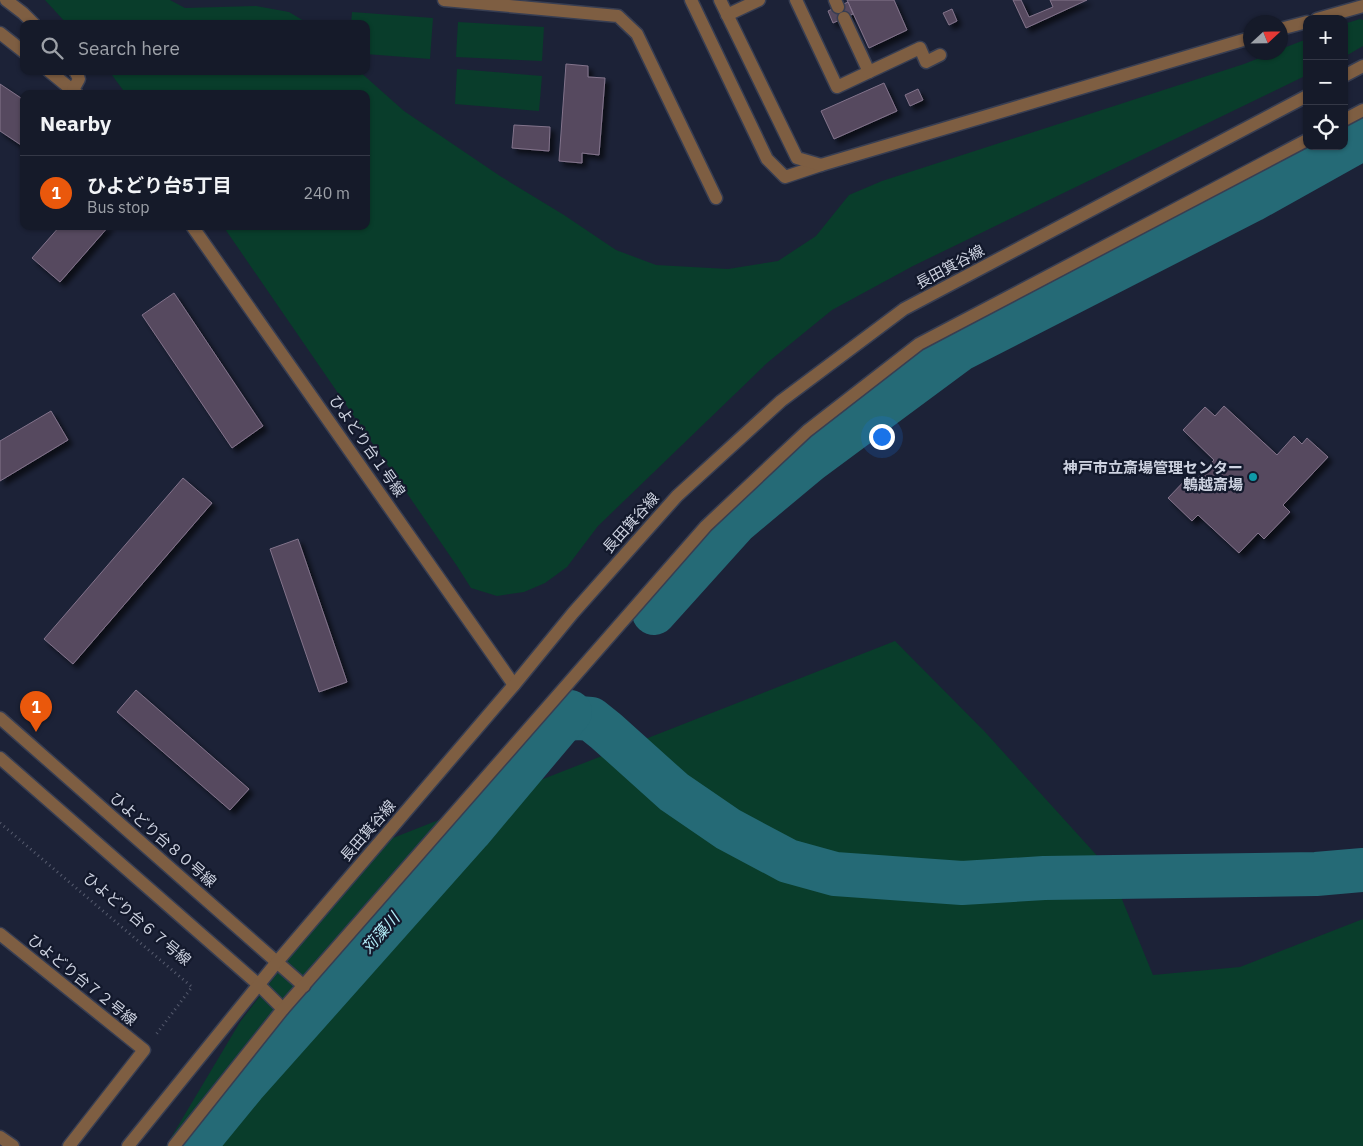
<!DOCTYPE html>
<meta charset="utf-8">
<style>
body{margin:0;font-family:"IBM Plex Sans","Noto Sans JP",sans-serif;background:#1e2331;color:#f1f3f6}
.controls{position:absolute;right:15px;top:15px;display:grid;overflow:hidden;border-radius:10px;box-shadow:0 1px 4px #0004}
.controls button{width:45px;height:45px;display:grid;place-items:center;padding:0;border:0;border-bottom:1px solid #343846;background:#151a29;color:#f1f3f6;font:25px sans-serif}
.compass{position:absolute;left:1243px;top:15px;width:45px;height:45px;border-radius:50%;background:#151a29;box-shadow:0 1px 4px #0004;rotate:68deg}
.you{position:absolute;left:881px;top:436px;width:18px;height:18px;margin:-12px;border:4px solid #fff;border-radius:50%;background:#1a73e8;box-shadow:0 0 0 8px #1a73e833}
.badge{display:grid;place-items:center;width:32px;height:32px;border-radius:50%;background:#ea580c;color:#fff;font-size:16px;font-weight:700}
.pin{position:absolute;translate:-50% -41px;filter:drop-shadow(0 1px 2px #0008)}
.pin::after{content:'';position:absolute;top:26px;width:18px;height:15px;background:inherit;clip-path:polygon(0 0,100% 0,50% 100%)}
.list{margin:0;padding:0;list-style:none}
h2{display:flex;justify-content:space-between;align-items:center;height:65px;margin:0;padding:0 20px;font-size:21px}
h2 small{font-size:16px;font-weight:400;color:#9da1a8}
.list li{display:grid;grid-template-columns:32px 1fr auto;gap:15px;align-items:center;box-sizing:border-box;height:75px;padding:0 20px;border-top:1px solid #343846}
.list b{display:block;font-size:19px;white-space:nowrap}
.list p{margin:0;font-size:16px;white-space:nowrap;color:#9da1a8}
.list em{font-size:16px;font-style:normal;color:#9da1a8}
.icon{flex:none;width:28px;height:28px;fill:none;stroke:currentColor;stroke-width:2;stroke-linecap:round;stroke-linejoin:round}
.map{position:relative;flex:none;width:1363px;height:1146px;overflow:hidden}
.search{position:absolute;background:#151a29;box-shadow:0 1px 4px #0004;left:20px;top:20px;width:350px;height:55px;display:flex;align-items:center;gap:12px;box-sizing:border-box;padding:0 18px;border-radius:10px;color:#9da1a8;font-size:19px}
.panel{position:absolute;background:#151a29;box-shadow:0 1px 4px #0004;left:20px;top:90px;width:350px;height:140px;border-radius:10px}
.map>svg:first-child{display:block}
.green{fill:#093d2b}
.lines{fill:none;stroke-linecap:round;stroke-linejoin:round}
.river{stroke:#256a76;stroke-width:44}
.building{fill:#56485e;stroke:#83748c;filter:url(#shadow)}
.minor-casing{stroke:#383e52;stroke-width:15}
.path{stroke:#555a6d;stroke-width:3;stroke-dasharray:1 4;stroke-linecap:butt}
.minor{stroke:#7e5e42;stroke-width:12}
.culture-dot{fill:#0f9aa8;stroke:#13192c;stroke-width:2}
.labels{text-anchor:middle;stroke-width:4.5;stroke-linejoin:round;paint-order:stroke}
.street-label{font-size:15px;fill:#ced3e1;stroke:#13192c}
.poi-label{font-size:15px;font-weight:bold;fill:#ced3e1;stroke:#13192c;text-anchor:end}
.water-label{font-size:16px;font-style:italic;fill:#b3edf8;stroke:#13192c}
</style>
<div class="map">
<svg width="1363" height="1146" viewBox="0 0 1363 1146">
<defs>
<filter id="shadow"><feDropShadow dx="4.5" dy="4.5" stdDeviation="2.5" flood-color="#0009"/></filter>
</defs>
<rect width="100%" height="100%" fill="#1c2237"/>
<g class="green">
<path d="M45 0H170L185 8 256 6 289 12 309 24H67Z"/>
<path d="M352 12 433 18 430 59 366 54V24H351Z"/>
<path d="M1360 19 1363 20V46L1344 57V24Z"/>
<path d="M458 22 544 27 542 61 456 57Z"/>
<path d="M1307 39V75L913 266 832 310 767 363 598 526 567 567 545 583 524 592 497 596 471 588 457 566 223 226H366V94H126L109 71H359L404 111 500 176 564 215 616 250 656 265 728 269 778 261 816 236 849 195 882 181 1244 64 1272 53 1280 52 1281 49Z"/>
<path d="M457 69 542 76 539 111 455 104Z"/>
<path d="M895 641 986 733 1110 870 1153 975 1240 967 1363 919V1146H166L240 1022 375 845Z"/>
</g>
<g class="lines">
<g class="river">
<path d="M654 613 736 522 809 461 959 350 1252 200 1363 138"/>
<path d="M565 719 579 718 591 719 606 731 674 792 728 829 788 861 835 874 962 883 1044 878 1316 874 1363 870"/>
<path d="M194 1146 244 1085 470 831 570 712"/>
</g>
</g>
<g class="building">
<path d="M847 0H894L907 30 869 48Z"/>
<path d="M1013 0H1021L1029 17 1053 7 1050 0H1087L1026 28Z"/>
<path d="M848 2 853 14 833 23 828 11Z"/>
<path d="M952 9 957 21 949 25 943 13Z"/>
<path d="M566 64 588 66V77L605 78 599 155 582 153V163L559 161Z"/>
<path d="M884 83 897 111 834 139 821 111Z"/>
<path d="M0 84 24 100V147L0 131Z"/>
<path d="M918 89 923 100 910 106 905 95Z"/>
<path d="M514 125 550 127 549 151 512 148Z"/>
<path d="M60 226H109L60 282 32 258Z"/>
<path d="M174 293 263 426 232 448 142 315Z"/>
<path d="M1224 406 1277 455 1294 436 1302 444 1307 438 1328 457 1283 505 1290 512 1264 539 1258 533 1239 553 1198 515 1192 521 1168 498 1190 475 1196 480 1214 460 1183 430 1205 407 1215 416Z"/>
<path d="M51 411 68 440 0 481V441Z"/>
<path d="M183 478 212 503 73 664 44 639Z"/>
<path d="M298 539 347 682 319 692 270 549Z"/>
<path d="M136 690 249 789 230 810 117 712Z"/>
</g>
<g class="lines">
<g class="minor-casing">
<g id="minor">
<path d="M6 0 23 13 34 24"/>
<path d="M444 0 618 16 637 34 716 198"/>
<path d="M691 0 767 159 785 177 821 165"/>
<path d="M720 0 797 158 821 165 1250 38"/>
<path d="M796 0 837 87 920 48 926 62 940 55"/>
<path d="M835 0 838 7"/>
<path d="M727 15 759 0"/>
<path d="M844 18 869 72"/>
<path d="M1317 19 1363 6"/>
<path d="M1280 29 1307 22"/>
<path d="M0 33 24 52"/>
<path d="M49 71 77 94"/>
<path d="M1344 76 1363 66"/>
<path d="M73 90 79 79 75 71"/>
<path d="M1344 120 1363 110"/>
<path d="M192 226 514 685"/>
<path d="M0 718 304 986"/>
<path d="M0 758 259 985 283 1009"/>
<path d="M0 934 144 1050 69 1146"/>
<path d="M0 1137 13 1146"/>
<path d="M128 1146 277 962 514 685 573 613 677 496 781 401 904 309 1307 96"/>
<path d="M174 1146 283 1009 706 526 807 431 919 344 1307 140"/>
</g>
</g>
<path class="path" d="M0 823 192 987 155 1036"/>
<use href="#minor" class="minor"/>
</g>
<circle class="culture-dot" cx="1253" cy="477" r="5"/>
<g class="labels">
<g class="street-label">
<text transform="translate(950 267) rotate(-28)" y="5">長田箕谷線</text>
<text transform="translate(367 446) rotate(55)" y="5">ひよどり台１号線</text>
<text transform="translate(631 523) rotate(-48)" y="5">長田箕谷線</text>
<text transform="translate(368 831) rotate(-49)" y="5">長田箕谷線</text>
<text transform="translate(163 840) rotate(41)" y="5">ひよどり台８０号線</text>
<text transform="translate(137 919) rotate(40)" y="5">ひよどり台６７号線</text>
<text transform="translate(82 980) rotate(39)" y="5">ひよどり台７２号線</text>
</g>
<g class="poi-label">
<text x="1243" y="473">神戸市立斎場管理センター<tspan x="1243" dy="17">鵯越斎場</tspan></text>
</g>
<g class="water-label">
<text transform="translate(380 933) rotate(-49)" y="6">苅藻川</text>
</g>
</g>
</svg>
<div class="controls">
<button>+</button>
<button>−</button>
<button><svg class="icon" aria-label="locate" viewBox="0 0 24 24"><circle cx="12" cy="12" r="6"/><path d="M12 2v4M12 18v4M2 12h4M18 12h4"/></svg></button>
</div>
<svg class="compass" viewBox="-18 -18 36 36"><path d="M0-13l5 13h-10z" fill="#e53935"/><path d="M0 13l5-13h-10z" fill="#9da1a8"/></svg>
<div class="you"></div>
<div class="pin badge" style="left:36px;top:732px">1</div>
<div class="search"><svg class="icon" aria-label="search" viewBox="0 0 24 24"><circle cx="10" cy="10" r="6"/><path d="M15 15l6 6"/></svg>Search here</div>
<section class="panel">
<h2>Nearby<small></small></h2>
<ul class="list">
<li><span class="badge">1</span><div><b>ひよどり台5丁目</b><p>Bus stop</p></div><em>240 m</em></li>
</ul>
</section>
</div>
